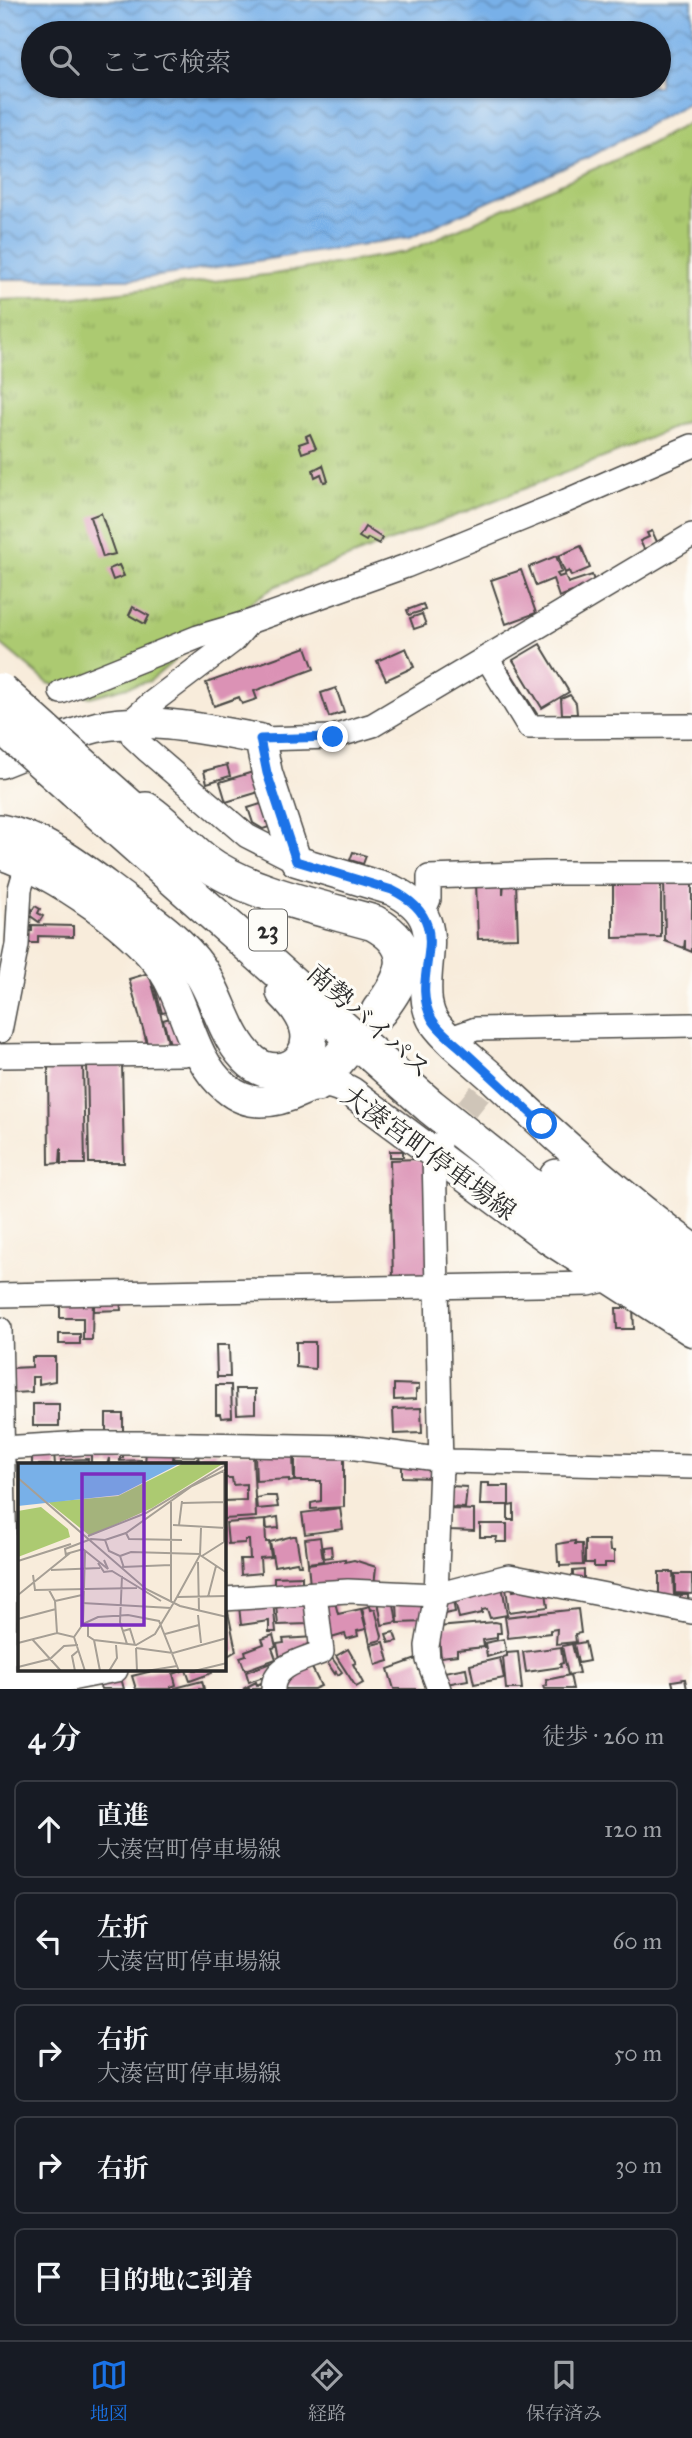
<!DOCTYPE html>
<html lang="ja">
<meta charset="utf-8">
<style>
body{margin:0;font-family:"IM FELL Great Primer","Noto Serif JP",serif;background:#20242c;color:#f1f3f6}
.stop{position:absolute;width:21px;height:21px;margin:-16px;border:5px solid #1a73e8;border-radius:50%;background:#fff}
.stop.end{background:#1a73e8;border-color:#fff;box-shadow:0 2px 7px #0008}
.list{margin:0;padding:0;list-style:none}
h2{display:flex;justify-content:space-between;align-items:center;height:91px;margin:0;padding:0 28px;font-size:30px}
h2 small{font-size:23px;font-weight:400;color:#9ea1a6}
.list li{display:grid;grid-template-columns:46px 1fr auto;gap:21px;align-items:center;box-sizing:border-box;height:98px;margin:0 14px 14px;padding:0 14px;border:2px solid #363941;border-radius:10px}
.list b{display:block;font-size:26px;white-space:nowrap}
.list p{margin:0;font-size:23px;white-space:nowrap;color:#9ea1a6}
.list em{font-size:23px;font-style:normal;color:#9ea1a6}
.icon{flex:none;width:38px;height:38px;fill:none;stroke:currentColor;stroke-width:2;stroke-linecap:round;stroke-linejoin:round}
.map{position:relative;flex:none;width:692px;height:1689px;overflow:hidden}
.search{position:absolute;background:#171b24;box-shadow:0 2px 5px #0004;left:21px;right:21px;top:21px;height:77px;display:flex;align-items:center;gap:18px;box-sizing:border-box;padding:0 24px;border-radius:38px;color:#9ea1a6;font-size:26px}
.sheet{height:651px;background:#171b24}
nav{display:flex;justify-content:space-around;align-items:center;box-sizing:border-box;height:98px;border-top:2px solid #363941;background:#171b24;font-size:19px;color:#9ea1a6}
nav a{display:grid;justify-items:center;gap:4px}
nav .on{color:#1a73e8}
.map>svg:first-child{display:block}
.park{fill:url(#park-tufts);stroke:#6c7a4e;stroke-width:2}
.water{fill:url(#water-waves);stroke:#526e8a;stroke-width:2;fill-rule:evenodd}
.building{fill:#db92b5}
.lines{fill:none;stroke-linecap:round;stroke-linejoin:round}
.minor-tunnel{stroke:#cfc5b8;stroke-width:23;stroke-dasharray:23 11;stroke-linecap:butt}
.minor-casing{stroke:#4a4845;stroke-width:26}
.major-casing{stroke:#4a4845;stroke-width:33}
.highway-casing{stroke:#4a4845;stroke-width:38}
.minor{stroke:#fff;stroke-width:23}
.major{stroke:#fff;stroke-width:30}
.highway{stroke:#fff;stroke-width:35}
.highway-bridge-casing{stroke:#4a4845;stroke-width:38;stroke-linecap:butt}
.highway-bridge{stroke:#fff;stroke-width:35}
.route{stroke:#1a73e8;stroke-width:9}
.labels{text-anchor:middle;stroke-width:6;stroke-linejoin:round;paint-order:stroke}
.shield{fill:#fdfcf7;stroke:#6a6a68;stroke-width:2}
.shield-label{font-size:24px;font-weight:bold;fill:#2b2b2b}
.street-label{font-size:26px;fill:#2b2b2b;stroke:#fdfcf7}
.inset-road{fill:none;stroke:#a69f95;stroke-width:2}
.view{fill:#7b2cbf;fill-opacity:0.15;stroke:#7b2cbf;stroke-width:3.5}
.inset-edge{fill:none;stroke:#2b2b2b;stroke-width:3.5}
</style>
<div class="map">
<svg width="692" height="1689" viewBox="0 0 692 1689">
<defs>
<pattern id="park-tufts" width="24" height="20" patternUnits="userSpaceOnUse" patternTransform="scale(1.75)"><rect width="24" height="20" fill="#acca71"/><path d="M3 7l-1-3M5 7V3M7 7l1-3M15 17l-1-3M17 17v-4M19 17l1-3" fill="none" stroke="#8ca45d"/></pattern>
<pattern id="water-waves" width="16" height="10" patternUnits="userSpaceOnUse" patternTransform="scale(1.75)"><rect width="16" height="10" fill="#78b0e8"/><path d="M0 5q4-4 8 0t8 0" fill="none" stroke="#638fbc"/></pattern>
</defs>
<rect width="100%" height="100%" fill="#fdfcf7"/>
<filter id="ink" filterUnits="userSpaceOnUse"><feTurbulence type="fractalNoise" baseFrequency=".0143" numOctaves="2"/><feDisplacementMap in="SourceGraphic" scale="14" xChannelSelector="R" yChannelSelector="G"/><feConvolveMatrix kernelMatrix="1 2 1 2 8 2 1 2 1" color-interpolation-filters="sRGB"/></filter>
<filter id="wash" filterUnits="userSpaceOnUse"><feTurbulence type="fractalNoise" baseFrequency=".00686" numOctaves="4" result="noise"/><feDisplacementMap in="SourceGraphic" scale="28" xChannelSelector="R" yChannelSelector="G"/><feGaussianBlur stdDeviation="1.57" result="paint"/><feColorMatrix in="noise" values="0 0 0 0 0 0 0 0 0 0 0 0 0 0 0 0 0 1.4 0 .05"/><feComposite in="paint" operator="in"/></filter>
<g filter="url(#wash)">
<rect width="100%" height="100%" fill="#f8ecdb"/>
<path class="park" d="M692 121V419L618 452 276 586 218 624 150 681 90 697 48 683 0 643V300L70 298 274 274 406 252 646 146Z"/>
<path class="water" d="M0 0H692V101L593 155 410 237 140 279H0ZM33 33H659V86H33Z"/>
<g id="blocks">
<g class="building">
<path d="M310 434 316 448 302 453 299 444 308 441 306 436Z"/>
<path d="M323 465 328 481 324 482 321 474 315 477 313 470Z"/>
<path d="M101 513 115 554 103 557 90 517Z"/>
<path d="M365 527 382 538 379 544 368 538 366 541 359 537Z"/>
<path d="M652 531 658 544 644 549 640 541 649 537 647 533Z"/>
<path d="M581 546 590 568 571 576 569 571 565 573 558 556Z"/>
<path d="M556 556 562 572 557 574 559 577 565 575 568 583 592 575 595 584 574 597 572 592 559 597 553 579 536 586 529 567Z"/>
<path d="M119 565 124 576 113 580 109 569Z"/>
<path d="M521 570 536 613 506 624 491 580Z"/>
<path d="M423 604 425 610 409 615 407 610Z"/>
<path d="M133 607 149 616 145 624 129 615Z"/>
<path d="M422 614 426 625 414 629 410 618Z"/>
<path d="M540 644 569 692 542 708 513 660Z"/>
<path d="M306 647 314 669 254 691 257 699 242 704 239 697 214 706 206 683Z"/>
<path d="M406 648 414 667 386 680 377 661Z"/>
<path d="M509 670 539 717 537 719 503 673Z"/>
<path d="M336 688 344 712 329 717 321 693Z"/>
<path d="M570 695 576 703 577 714H562L561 699Z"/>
<path d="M227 765 230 776 207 783 204 771Z"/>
<path d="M253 772 259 792 226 802 220 782Z"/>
<path d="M264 803 272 826 263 829 253 823 248 808Z"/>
<path d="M353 852 366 856 363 864 350 860Z"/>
<path d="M664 878H692V952L685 949V940L684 948 665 941Z"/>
<path d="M613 879H661V937L613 938Z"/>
<path d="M516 881 518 938 478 939 476 882H503V895L504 882Z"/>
<path d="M35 906 40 909 38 913 43 916 39 922 29 915Z"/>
<path d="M32 925 73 926V937L38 936V943H26L27 931H32Z"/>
<path d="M149 973 168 1041 148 1047 129 979Z"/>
<path d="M161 986 172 1011 162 1013 155 988Z"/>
<path d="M174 1017 183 1043 171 1047 163 1020Z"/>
<path d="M87 1062H122L124 1163H89Z"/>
<path d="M48 1063H83L85 1164H61V1148L60 1163 49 1164Z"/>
<rect x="390" y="1151" width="13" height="6"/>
<path d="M418 1159 428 1164 430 1278 393 1279 390 1160Z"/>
<path d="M93 1298 92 1340H83V1318H60V1300Z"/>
<path d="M94 1299H120L121 1310 94 1311Z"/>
<path d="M616 1308H633L634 1329H617Z"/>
<rect x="59" y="1334" width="21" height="10"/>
<path d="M296 1342H315V1369L296 1367Z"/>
<path d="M216 1345H229L230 1377H217Z"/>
<path d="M32 1357H55V1381L39 1384V1377H32V1392L12 1393 11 1368 32 1367Z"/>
<path d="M394 1384 419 1385V1389L416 1390V1399L394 1400Z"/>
<path d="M216 1385H231L232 1417 221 1418 220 1414H216Z"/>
<path d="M236 1389H255V1413L237 1414Z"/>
<rect x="33" y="1404" width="26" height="22"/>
<path d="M421 1408 422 1433 394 1434 393 1409Z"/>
<rect x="106" y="1414" width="17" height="18"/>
<path d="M91 1448 123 1452V1458H120V1461L141 1460V1465H109V1458L107 1465H91Z"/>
<path d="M146 1450 174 1451 173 1459H197L198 1465H145Z"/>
<path d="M54 1452 55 1465H32V1453Z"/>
<path d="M215 1452V1456H253L256 1517 224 1519V1501L246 1500V1484L233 1485 232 1478H224V1465H199L198 1453Z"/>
<path d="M255 1455H293L294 1481 289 1482V1479L256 1481Z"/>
<path d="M313 1456 344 1458V1507L311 1509V1503L321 1501V1481H295V1458H313Z"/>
<path d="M88 1459V1465H61V1460Z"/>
<path d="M402 1460 433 1469V1478L402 1477Z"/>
<path d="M481 1483H489V1486H509V1505H480Z"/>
<path d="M450 1486 467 1487 465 1508 448 1507Z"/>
<path d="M265 1496H276L278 1507 257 1509 256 1498Z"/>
<path d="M514 1505V1520H508V1506Z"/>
<path d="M340 1508 343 1529 305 1534 302 1513Z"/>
<path d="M451 1509 474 1510V1531L450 1530Z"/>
<path d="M278 1517 279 1528 267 1529 266 1519Z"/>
<path d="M265 1520 266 1542H269L271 1557 260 1558 261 1573 241 1575 240 1559H250L249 1540H245V1543L228 1544 226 1523Z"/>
<path d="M480 1524H507V1542H496L497 1537H480Z"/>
<path d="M293 1536H296L301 1565H298L297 1562 274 1566 270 1542Z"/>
<path d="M320 1537 323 1561 308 1563 305 1539Z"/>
<path d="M585 1540H609L610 1551H614V1563H605V1567H594V1563H585Z"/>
<path d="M575 1541V1544H582L583 1565 560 1566V1562H558L557 1544Z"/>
<path d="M331 1546 332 1557 324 1558 323 1547Z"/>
<path d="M345 1559V1562L354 1560 376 1567 374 1586 310 1585 308 1564Z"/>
<path d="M584 1570V1581H573V1571Z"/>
<path d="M659 1572H673L674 1595H688V1607L659 1601Z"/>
<path d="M675 1574H692V1594L675 1593Z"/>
<path d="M302 1576V1589L274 1591V1577Z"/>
<path d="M502 1585 507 1615 490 1618 487 1609 482 1610V1613L459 1618 454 1597Z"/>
<path d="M512 1586 513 1591 531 1588V1592H546L548 1607 509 1612 506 1587Z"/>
<path d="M334 1598 338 1614 361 1609 366 1629 357 1631 358 1636 347 1639 345 1634 328 1639 318 1602Z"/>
<path d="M393 1598 397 1622 382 1625 378 1601Z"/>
<path d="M453 1600 455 1612 444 1614 442 1602Z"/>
<path d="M273 1601 276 1632H269V1621L241 1625 239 1606Z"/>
<path d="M311 1601 308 1624 278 1625 276 1605Z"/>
<path d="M426 1602V1622L398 1623 397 1603Z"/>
<path d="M370 1606 371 1610 375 1609 382 1636 381 1640 370 1643 362 1608Z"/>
<path d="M578 1609 581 1633 575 1634 576 1642 556 1644 557 1629 550 1630V1633L508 1638 505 1617Z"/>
<path d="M224 1612H228L236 1651 224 1658Z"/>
<path d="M10 1620 19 1621V1645H15Z"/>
<path d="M495 1622 500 1623 501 1633H497V1638L483 1640 484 1647 457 1650V1655L441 1657 438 1627Z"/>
<path d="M394 1632 397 1641 389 1643 386 1634Z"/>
<path d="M273 1635 276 1647 272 1648 276 1659 245 1670 240 1657 246 1655 245 1651 264 1644 262 1639Z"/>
<path d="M315 1637 316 1650 281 1663 277 1644 284 1643 283 1639Z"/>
<path d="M504 1639 506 1651 487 1657 485 1643Z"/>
<path d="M384 1642 389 1661 376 1665 371 1645Z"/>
<path d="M585 1642 589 1661 578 1663 574 1644Z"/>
<path d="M572 1644 579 1673 568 1675 562 1646Z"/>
<path d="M561 1647 563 1663 560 1664 561 1667 526 1672 523 1652Z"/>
<path d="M348 1649 356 1663 353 1664 363 1683 356 1687 336 1656Z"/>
<path d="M518 1652 522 1689H506L503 1657 507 1656V1653Z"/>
<path d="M332 1658 342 1672 338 1675 336 1672 335 1674 327 1662Z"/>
<path d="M419 1658 430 1689H394L388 1669Z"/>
<path d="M500 1658 504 1678 474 1684 470 1665Z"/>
<path d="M271 1663 272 1674 249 1682 246 1672Z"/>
<path d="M310 1664 321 1686 314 1689H281L288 1675Z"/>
<path d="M466 1668 468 1680 446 1684 444 1672Z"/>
<path d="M156 1670H185L173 1674 176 1685 171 1687V1689H136L132 1676Z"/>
<path d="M186 1670H211L212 1673 190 1681Z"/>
<path d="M570 1675 573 1689H544L543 1686 547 1685 546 1680Z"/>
<path d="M121 1678 124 1689H101L99 1684Z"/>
<path d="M685 1679 687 1689H674L672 1681Z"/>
<path d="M202 1681 204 1689H175V1688Z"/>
<path d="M256 1682 257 1685 261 1683 264 1689H243Z"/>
</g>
</g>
</g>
<g filter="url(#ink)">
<use href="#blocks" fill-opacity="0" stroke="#4a4845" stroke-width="2"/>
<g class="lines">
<path class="minor-tunnel" d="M445 1136 480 1093"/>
<g class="minor-casing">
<g id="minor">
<path d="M247 625 233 641 150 704 128 724 133 737 148 751 247 836 296 861"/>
<path d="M487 658 529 727 692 726"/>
<path d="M61 692 198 637 249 622 406 566 566 501 692 446"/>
<path d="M260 739 333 737 373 725 692 535"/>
<path d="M422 915 429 899V877L545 873H692"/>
<path d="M0 1031 17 945 20 889 27 865"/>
<path d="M451 1038 476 1029 692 1025"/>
<path d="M0 1056 184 1054 198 1051"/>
<path d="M0 1295 589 1284 609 1279"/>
<path d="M0 1329 5 1555 4 1689"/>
<path d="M3 1448 83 1443H143L349 1447 451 1461 692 1467"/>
<path d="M224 1599 348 1591 436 1595 509 1576 692 1612"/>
<path d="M6 1682 43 1679 61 1681 116 1670"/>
<path d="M273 1689C273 1665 303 1660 322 1652L315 1594"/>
<path d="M439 1689 428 1660 427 1646 436 1595 441 1466 434 1153 439 1144"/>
</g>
</g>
<g class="major-casing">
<g id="major">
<path d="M0 763C29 752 68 734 97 727 149 716 208 730 260 739L267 773 296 861 392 890C450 918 421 954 427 1002 428 1008 430 1016 434 1022 450 1044 476 1062 496 1081 558 1139 623 1198 692 1248"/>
<path d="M0 854C50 870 145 933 169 980 188 1015 194 1062 226 1088 249 1108 276 1103 301 1091 309 1088 317 1083 326 1083 335 1083 344 1088 351 1092L549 1239 692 1331"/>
</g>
</g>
<g class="highway-casing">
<g id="highway">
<path d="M88 770 160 834"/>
<path d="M75 791 430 1106 580 1226 692 1307"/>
<path d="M146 810C167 824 183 844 203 860 246 893 322 908 374 923 420 948 404 978 379 1011"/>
<path d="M0 832C48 841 86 874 124 902 151 922 180 942 199 969 219 997 225 1039 252 1062 266 1074 291 1075 303 1057 319 1034 300 1008 284 992"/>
<path d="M317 1084 346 1050"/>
<path d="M557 1177 692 1276"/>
</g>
</g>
<use href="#minor" class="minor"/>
<use href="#major" class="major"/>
<use href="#highway" class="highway"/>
<g class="highway-bridge-casing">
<g id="highway-bridge">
<path d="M0 691 88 770"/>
<path d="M0 724 75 791"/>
</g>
</g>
<use href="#highway-bridge" class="highway-bridge"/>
</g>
</g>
<g class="lines" filter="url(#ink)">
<path class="route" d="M333 737 260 739 267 773 296 861 392 890C463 925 406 973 432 1019 439 1031 453 1041 463 1050 490 1075 516 1099 542 1124"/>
</g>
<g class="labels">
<rect class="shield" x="249" y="909.5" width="38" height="41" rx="5"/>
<g class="shield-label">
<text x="268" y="938">23</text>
</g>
<g class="street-label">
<text transform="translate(369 1021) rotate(42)" y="9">南勢バイパス</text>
<text transform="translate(429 1153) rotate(36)" y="9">大湊宮町停車場線</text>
</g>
</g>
<g transform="translate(18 1463)">
<rect width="208" height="208" fill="#f8ecdb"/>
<path d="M166 0H206L134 45 72 73 30 39 100 33ZM23 44 50 66 52 74 0 94V48Z" fill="#acca71"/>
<path d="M0 0H163L101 32 0 43Z" fill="#78b0e8"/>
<path class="inset-road" d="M206 7V79M0 15 128 126 162 143 209 154M153 39V138M164 40 206 39M155 62 208 65M161 62 164 38M108 70 111 76 164 77M70 73 128 50 209 1M87 77 108 70 174 23 209 6M48 91 65 86 90 106 86 97M182 92 209 110M48 93 47 86 73 76 87 77 91 88 102 93 106 105M102 93 113 89 182 91M184 93 206 79M0 98 53 81M180 99 181 149M80 100 86 109 94 108 143 138M104 104 153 102M33 107 82 105M15 112 17 127 119 125M104 113 102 159 109 181M31 127 37 138 39 170M0 132 52 90M159 134 182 92 183 65M190 134 198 103M37 138 64 132M64 140 153 145M155 141 159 134 209 133M180 152 183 180M0 156 38 146M65 161 80 154 110 152 141 158 161 208M70 161V173L76 177 118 182 137 171 155 141M105 168 112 166 117 182M147 171 181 162M56 174 65 161 67 88M14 176 43 208M76 177 82 208M0 180 39 170 56 174 67 208M118 185 155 190 209 175M118 185 119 208M0 204 32 196 46 183 60 182M57 208 54 193 61 187M91 208 99 195 98 182M128 208 159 203M176 208 209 200"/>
<path class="view" d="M64 11H126V162H64Z"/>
<rect width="208" height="208" class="inset-edge"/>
</g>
</svg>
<div class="stop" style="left:542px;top:1124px"></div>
<div class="stop end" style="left:333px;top:737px"></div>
<div class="search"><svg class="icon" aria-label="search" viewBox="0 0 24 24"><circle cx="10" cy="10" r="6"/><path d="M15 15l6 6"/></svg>ここで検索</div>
</div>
<section class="sheet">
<h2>4 分<small>徒歩 · 260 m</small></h2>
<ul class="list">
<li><svg class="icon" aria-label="ahead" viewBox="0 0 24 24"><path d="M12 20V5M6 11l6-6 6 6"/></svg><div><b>直進</b><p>大湊宮町停車場線</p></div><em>120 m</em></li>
<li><svg class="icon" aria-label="left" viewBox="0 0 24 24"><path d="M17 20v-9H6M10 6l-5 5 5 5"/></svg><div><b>左折</b><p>大湊宮町停車場線</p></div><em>60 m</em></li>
<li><svg class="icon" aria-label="right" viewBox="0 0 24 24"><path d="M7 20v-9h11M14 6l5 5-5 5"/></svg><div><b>右折</b><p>大湊宮町停車場線</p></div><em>50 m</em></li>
<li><svg class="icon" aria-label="right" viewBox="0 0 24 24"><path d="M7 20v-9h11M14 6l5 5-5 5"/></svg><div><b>右折</b></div><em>30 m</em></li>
<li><svg class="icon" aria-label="arrive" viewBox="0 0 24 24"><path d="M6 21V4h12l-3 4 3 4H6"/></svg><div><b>目的地に到着</b></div></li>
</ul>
</section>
<nav>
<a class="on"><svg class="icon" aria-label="map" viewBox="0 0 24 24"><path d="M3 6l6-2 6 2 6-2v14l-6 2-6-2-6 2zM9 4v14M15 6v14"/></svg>地図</a>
<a><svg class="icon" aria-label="directions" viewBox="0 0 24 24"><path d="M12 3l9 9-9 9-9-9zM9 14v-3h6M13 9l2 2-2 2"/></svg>経路</a>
<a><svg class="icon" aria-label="saved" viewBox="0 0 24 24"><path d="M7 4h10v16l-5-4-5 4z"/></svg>保存済み</a>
</nav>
